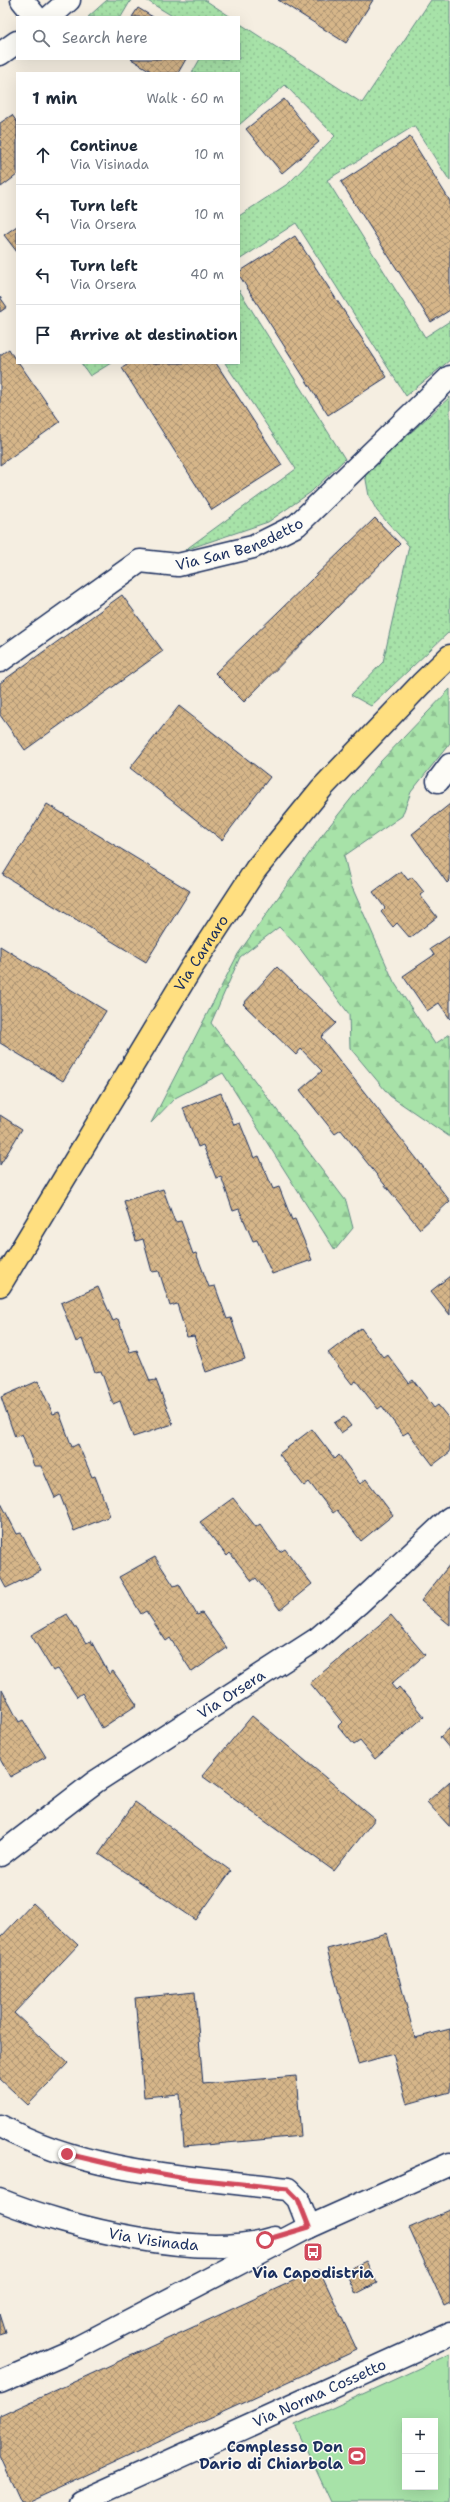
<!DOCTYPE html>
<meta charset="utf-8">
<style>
body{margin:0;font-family:"Shantell Sans",sans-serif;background:#f2f2f3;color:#1f2937}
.controls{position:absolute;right:12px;bottom:12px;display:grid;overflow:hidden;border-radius:0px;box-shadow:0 4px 16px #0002}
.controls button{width:36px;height:36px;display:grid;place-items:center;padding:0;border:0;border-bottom:1px solid #e0e1e3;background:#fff;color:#1f2937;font:20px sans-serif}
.stop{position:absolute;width:12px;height:12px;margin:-9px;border:3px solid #d1495b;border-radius:50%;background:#fff}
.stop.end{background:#d1495b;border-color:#fff;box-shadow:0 1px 4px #0008}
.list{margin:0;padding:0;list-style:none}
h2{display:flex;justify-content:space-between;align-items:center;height:52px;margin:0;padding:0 16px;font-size:17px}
h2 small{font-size:13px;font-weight:400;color:#747a83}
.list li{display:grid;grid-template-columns:26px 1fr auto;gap:12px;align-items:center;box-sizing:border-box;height:60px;padding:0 16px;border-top:1px solid #e0e1e3}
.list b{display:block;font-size:15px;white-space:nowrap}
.list p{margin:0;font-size:13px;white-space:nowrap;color:#747a83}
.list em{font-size:13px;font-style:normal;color:#747a83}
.icon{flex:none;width:22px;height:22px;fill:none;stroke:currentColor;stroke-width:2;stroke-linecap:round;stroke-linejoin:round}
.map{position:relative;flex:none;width:450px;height:2502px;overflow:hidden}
.search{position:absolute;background:#fff;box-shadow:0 4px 16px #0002;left:16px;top:16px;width:224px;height:44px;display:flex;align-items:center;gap:10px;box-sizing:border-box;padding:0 14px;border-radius:0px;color:#747a83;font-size:15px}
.panel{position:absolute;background:#fff;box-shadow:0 4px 16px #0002;left:16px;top:72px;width:224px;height:292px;border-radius:0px}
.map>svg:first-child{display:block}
.grass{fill:url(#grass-dots);stroke:#618883}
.forest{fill:url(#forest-firs);stroke:#618883}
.park{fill:#a7e2a8;stroke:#618883;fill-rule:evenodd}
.building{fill:url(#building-cross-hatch);stroke:#1b2f5e}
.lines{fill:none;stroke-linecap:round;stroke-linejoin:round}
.minor-casing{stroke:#1b2f5e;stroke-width:25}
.major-casing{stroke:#1b2f5e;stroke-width:25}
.minor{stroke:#fdfcf7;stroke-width:22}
.major{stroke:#ffdf80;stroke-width:22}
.route{stroke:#d1495b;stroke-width:5}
.labels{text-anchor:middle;stroke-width:3;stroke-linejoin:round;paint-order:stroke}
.street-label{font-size:15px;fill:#1b2f5e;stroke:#fdfcf7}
.poi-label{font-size:15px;font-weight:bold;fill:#1b2f5e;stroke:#fdfcf7}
</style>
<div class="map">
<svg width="450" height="2502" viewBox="0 0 450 2502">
<defs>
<pattern id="grass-dots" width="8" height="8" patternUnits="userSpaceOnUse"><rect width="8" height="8" fill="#a7e2a8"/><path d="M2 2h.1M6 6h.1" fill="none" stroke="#8fc293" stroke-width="1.8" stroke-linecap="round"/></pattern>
<pattern id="forest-firs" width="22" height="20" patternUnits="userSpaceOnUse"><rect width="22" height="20" fill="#a7e2a8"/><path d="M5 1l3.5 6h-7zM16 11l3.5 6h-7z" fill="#8fc293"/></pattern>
<pattern id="building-cross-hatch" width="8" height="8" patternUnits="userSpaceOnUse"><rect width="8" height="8" fill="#d6b689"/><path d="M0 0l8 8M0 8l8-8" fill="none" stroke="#ad9473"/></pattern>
</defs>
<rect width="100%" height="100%" fill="#f5eee1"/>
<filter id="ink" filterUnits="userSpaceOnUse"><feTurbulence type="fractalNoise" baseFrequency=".025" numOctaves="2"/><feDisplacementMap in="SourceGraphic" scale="8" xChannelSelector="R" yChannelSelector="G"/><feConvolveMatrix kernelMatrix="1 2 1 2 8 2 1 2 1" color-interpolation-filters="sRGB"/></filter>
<g filter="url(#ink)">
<g class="grass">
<path d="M107 0H131L121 17H88Z"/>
<path d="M146 0H205L231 17H174Z"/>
<path d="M431 0H450V181L414 126 327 180 425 337 450 321V360L406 396 296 223 239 260V216L289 183 335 136 285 85 239 125V73H192L200 59H239V23L362 103Z"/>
<path d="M239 290 345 459 311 492 268 522 185 550 296 469 225 363H239Z"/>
<path d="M81 363H111L90 376Z"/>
<path d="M450 397V631L371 706 351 695 383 662 409 546 377 511 369 496 365 474Z"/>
</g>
<path class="forest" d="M450 689V743L411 792 402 816 344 856 351 885 394 982 435 1044 450 1034V1137L390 1096 350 1048 349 1014 301 950 279 927 240 957 211 1023 346 1201 353 1228 335 1250 223 1073 175 1098 151 1123 238 954 323 834 380 762Z"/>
<path class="park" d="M450 2354V2502H331L295 2425ZM405 2421H435V2487H405Z"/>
<g class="building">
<path d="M278 0H373L346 43Z"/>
<path d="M138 8 153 17H132Z"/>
<path d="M131 59H186L178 73H154Z"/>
<path d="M284 99 319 142 282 173 246 129Z"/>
<path d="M12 115 17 122V175L1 187 0 123Z"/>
<path d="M410 137 450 201V310L431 322 341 182Z"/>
<path d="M17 226V252L4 235Z"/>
<path d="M295 236 387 377 328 415 239 275V272Z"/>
<path d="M0 297 7 307 0 312Z"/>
<path d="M9 349 17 363H19L60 422 0 465V355Z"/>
<path d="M130 363H216L282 465 212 510 122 368Z"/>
<path d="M375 518 400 544 244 702 215 673Z"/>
<path d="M122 595 163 651 25 750 0 715V683Z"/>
<path d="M179 706 270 777 222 840 130 768Z"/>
<path d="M47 804 190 891 146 962 3 875Z"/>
<path d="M450 804V880L447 883 412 834Z"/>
<path d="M401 871 408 880 412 877 424 892 420 895 437 917 410 938 397 923 393 927 381 912 385 908 373 892Z"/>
<path d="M450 936V1019L439 1003 427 1011 403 976 434 955 430 949Z"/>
<path d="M0 946 106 1011 63 1081 0 1043Z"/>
<path d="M277 967 336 1023 321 1037 450 1201 420 1229 341 1130 335 1134 300 1090 322 1071 301 1049 296 1055 243 1004Z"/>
<path d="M221 1093 234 1125 240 1123 254 1158 259 1156 273 1189 279 1187 292 1220 295 1219 312 1260 272 1274 257 1240 253 1241 239 1209 233 1211 221 1176 216 1178 203 1145 198 1147 183 1108Z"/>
<path d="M0 1115 22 1129 0 1165Z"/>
<path d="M163 1189 175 1222 181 1221 193 1254 196 1253 209 1287 215 1286 227 1319 231 1318 245 1359 206 1372 194 1336 187 1337 177 1304 170 1306 159 1271 152 1272 143 1239 136 1241 124 1201Z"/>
<path d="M450 1276V1315L431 1291Z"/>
<path d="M98 1287 113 1321 118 1319 130 1352 137 1350 150 1381 156 1380 173 1424 133 1437 120 1401 113 1404 101 1371 95 1372 82 1339 76 1342 61 1303Z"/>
<path d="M361 1328 383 1357 387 1354 409 1383 413 1380 434 1408 438 1405 450 1420V1452L433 1465 408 1432 403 1435 382 1406 378 1409 356 1381 352 1384 328 1353Z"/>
<path d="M38 1381 53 1414 59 1412 72 1447 78 1444 92 1477 95 1476 110 1516 74 1531 60 1495 55 1498 41 1466H34L22 1434 15 1437 1 1397Z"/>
<path d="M344 1417 351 1426 341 1433 334 1423Z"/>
<path d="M312 1429 335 1459 339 1455 360 1484 366 1479 393 1515 361 1541 337 1510 333 1513 309 1482 304 1486 279 1454Z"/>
<path d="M233 1498 256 1527 260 1524 280 1552 285 1549 312 1584 280 1610 256 1578 252 1581 230 1553 227 1556 200 1522Z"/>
<path d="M1 1503 17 1534 21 1533 41 1571 6 1588 0 1577Z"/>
<path d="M155 1557 174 1586 179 1584 197 1615 202 1613 227 1648 192 1672 170 1638 166 1641 146 1611 141 1614 119 1577Z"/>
<path d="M450 1564V1625L421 1601Z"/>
<path d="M67 1614 86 1643 91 1641 109 1674 113 1671 137 1705 102 1728 82 1693 77 1697 58 1669 53 1671 31 1635Z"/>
<path d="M391 1615 425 1655 391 1684 396 1690 399 1687 424 1717 375 1759 360 1741 354 1745 338 1726 342 1722 310 1683Z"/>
<path d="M2 1690 19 1722 23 1720 46 1757 10 1777 0 1759Z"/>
<path d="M252 1716 375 1819 334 1871 202 1776Z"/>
<path d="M450 1728V1749L440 1737Z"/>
<path d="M450 1781V1826H449L427 1802Z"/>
<path d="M135 1802 231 1871 196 1920 99 1854Z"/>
<path d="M33 1903 78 1945 14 2013 68 2063 28 2105 0 2079V1938Z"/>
<path d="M387 1933 415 2038 450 2029V2092L407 2104 393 2054 358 2064 327 1949Z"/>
<path d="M195 1992 203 2084 296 2076 301 2136 184 2147 180 2094 144 2097 135 1998Z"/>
<path d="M450 2210V2302L444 2305 409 2228Z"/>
<path d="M366 2261 377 2283 356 2294 345 2271Z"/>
<path d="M319 2269 357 2350 29 2502H21L0 2456V2416Z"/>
<path d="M0 2314 6 2333 0 2335Z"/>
</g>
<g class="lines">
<g class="minor-casing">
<g id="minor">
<path d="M22 0 36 17"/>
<path d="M50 17 69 0"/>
<path d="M0 54 17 42"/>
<path id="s1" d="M0 661 140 561 178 565 253 547 297 525 450 377"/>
<path d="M438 781 450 765"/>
<path id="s2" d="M0 1855 95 1782 317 1639 358 1604 450 1518"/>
<path d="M0 2126C88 2174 191 2177 288 2189L298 2199 309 2227"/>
<path id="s3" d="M0 2200C69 2228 202 2261 274 2238"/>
<path d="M0 2382 67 2353 309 2227 450 2164"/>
<path id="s4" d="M80 2502 450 2334"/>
</g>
</g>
<g class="major-casing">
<g id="major">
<path id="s5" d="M0 1285 190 970 256 869 322 788 421 684 450 656"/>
</g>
</g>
<use href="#minor" class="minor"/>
<use href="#major" class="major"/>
</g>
</g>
<g class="lines" filter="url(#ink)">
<path class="route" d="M67 2154 118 2166 185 2178 288 2189 298 2199 309 2227 265 2240"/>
</g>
<defs>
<g id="bus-square" transform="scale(1)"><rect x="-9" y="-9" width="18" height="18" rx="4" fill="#d1495b" stroke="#fdfcf7"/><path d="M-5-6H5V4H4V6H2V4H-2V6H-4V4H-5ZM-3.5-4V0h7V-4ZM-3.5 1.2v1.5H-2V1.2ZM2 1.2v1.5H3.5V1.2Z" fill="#fff"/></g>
<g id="stadium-square" transform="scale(1)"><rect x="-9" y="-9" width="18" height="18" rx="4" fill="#d1495b" stroke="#fdfcf7"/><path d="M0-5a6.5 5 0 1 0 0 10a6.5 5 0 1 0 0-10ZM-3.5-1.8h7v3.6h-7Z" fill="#fff"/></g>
</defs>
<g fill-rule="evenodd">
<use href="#bus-square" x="313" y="2252"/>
<use href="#stadium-square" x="357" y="2456"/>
</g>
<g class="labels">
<g class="street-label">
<text dy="5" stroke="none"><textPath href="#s1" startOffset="275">Via San Benedetto</textPath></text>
<text dy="5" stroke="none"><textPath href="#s5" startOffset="388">Via Carnaro</textPath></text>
<text dy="5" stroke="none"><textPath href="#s2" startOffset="282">Via Orsera</textPath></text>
<text dy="5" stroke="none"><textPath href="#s3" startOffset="159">Via Visinada</textPath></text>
<text dy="5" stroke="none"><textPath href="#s4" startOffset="263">Via Norma Cossetto</textPath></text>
</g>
<g class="poi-label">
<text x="313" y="2278">Via Capodistria</text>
<text x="343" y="2452" text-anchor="end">Complesso Don<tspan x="343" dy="17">Dario di Chiarbola</tspan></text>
</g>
</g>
</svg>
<div class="controls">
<button>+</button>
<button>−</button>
</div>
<div class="stop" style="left:265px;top:2240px"></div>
<div class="stop end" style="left:67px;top:2154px"></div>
<div class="search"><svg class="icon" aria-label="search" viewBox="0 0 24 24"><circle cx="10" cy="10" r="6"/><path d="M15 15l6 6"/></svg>Search here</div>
<section class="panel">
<h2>1 min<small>Walk · 60 m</small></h2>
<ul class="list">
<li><svg class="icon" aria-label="ahead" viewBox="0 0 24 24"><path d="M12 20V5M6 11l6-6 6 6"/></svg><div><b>Continue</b><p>Via Visinada</p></div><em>10 m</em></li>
<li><svg class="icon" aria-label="left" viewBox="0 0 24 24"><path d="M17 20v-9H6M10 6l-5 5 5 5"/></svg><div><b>Turn left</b><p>Via Orsera</p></div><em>10 m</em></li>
<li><svg class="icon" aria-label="left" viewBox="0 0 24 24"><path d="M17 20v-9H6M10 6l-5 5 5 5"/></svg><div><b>Turn left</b><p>Via Orsera</p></div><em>40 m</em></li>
<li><svg class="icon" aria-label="arrive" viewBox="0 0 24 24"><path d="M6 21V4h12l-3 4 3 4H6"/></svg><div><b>Arrive at destination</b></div></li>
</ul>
</section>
</div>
